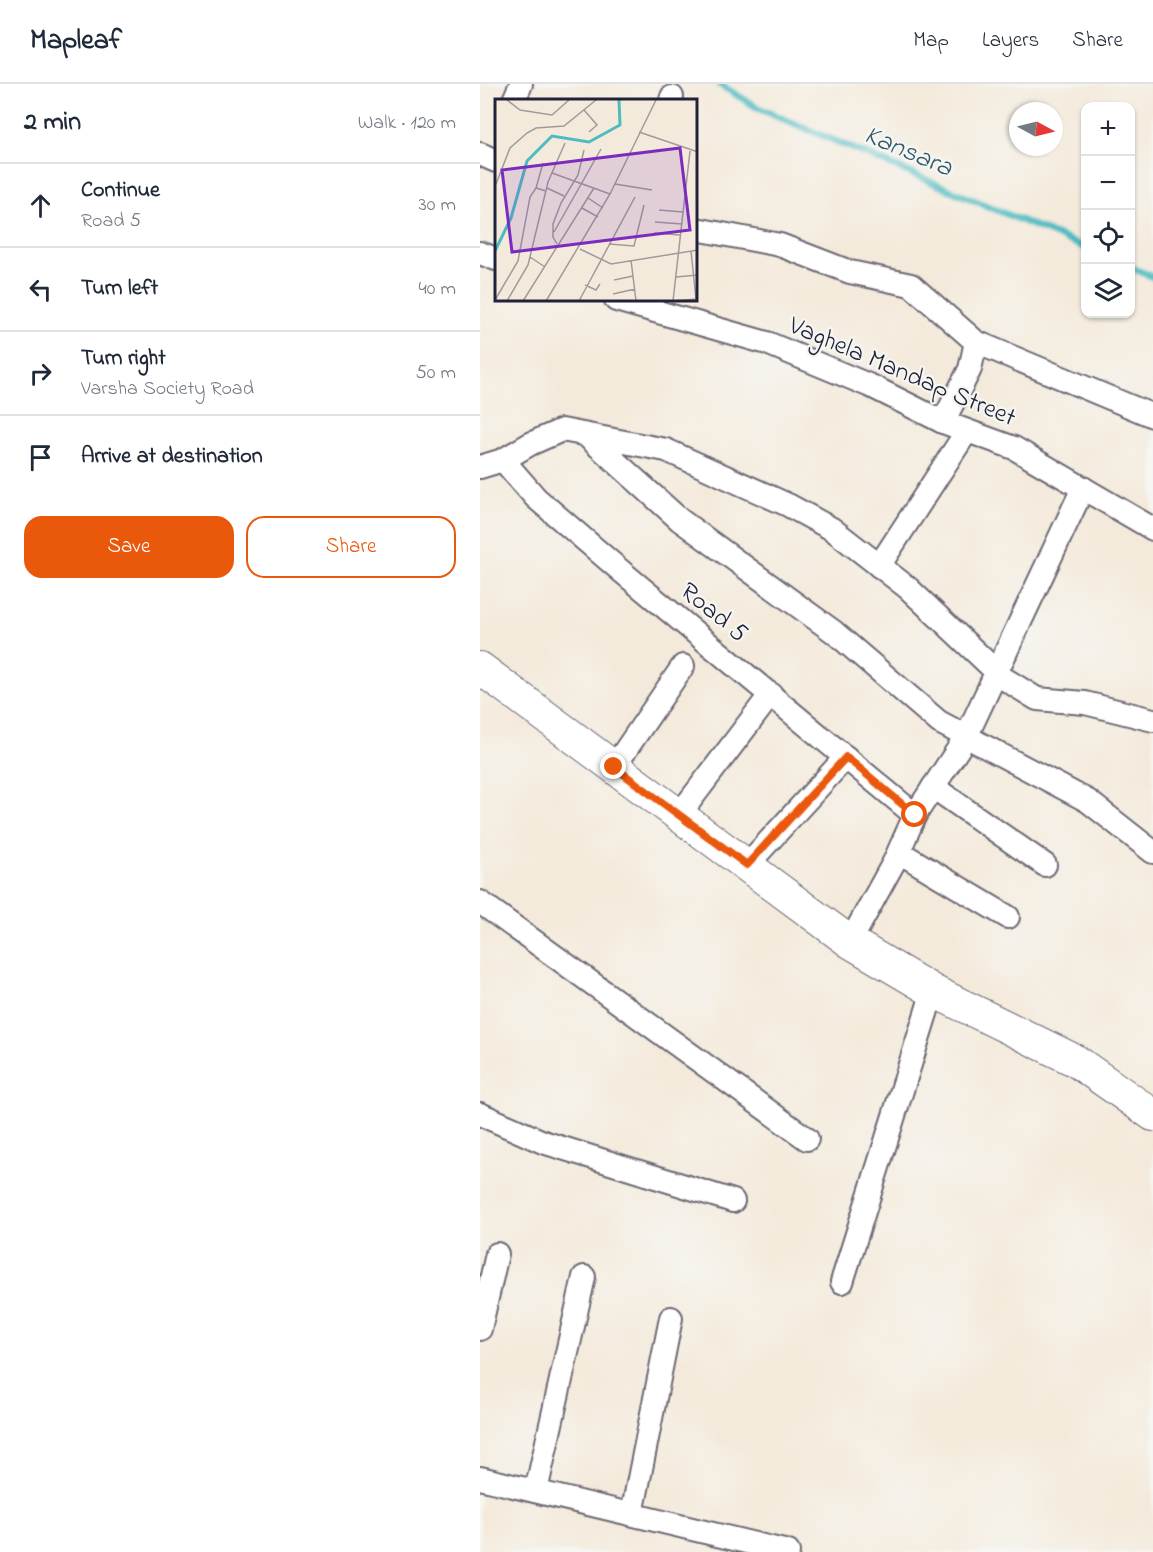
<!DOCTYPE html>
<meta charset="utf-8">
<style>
body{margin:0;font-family:"Indie Flower",sans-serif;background:#f6f6f7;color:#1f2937}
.controls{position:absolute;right:18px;top:18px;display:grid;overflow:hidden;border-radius:12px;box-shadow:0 2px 4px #0004}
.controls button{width:54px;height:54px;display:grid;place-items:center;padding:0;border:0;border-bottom:2px solid #e0e1e3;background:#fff;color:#1f2937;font:30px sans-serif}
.compass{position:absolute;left:529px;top:18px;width:54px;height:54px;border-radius:50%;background:#fff;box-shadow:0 2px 4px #0004;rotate:97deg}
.stop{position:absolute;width:18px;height:18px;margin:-14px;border:4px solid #ea580c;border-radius:50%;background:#fff}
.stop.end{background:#ea580c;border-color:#fff;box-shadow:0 2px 6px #0008}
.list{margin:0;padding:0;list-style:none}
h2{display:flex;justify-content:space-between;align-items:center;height:78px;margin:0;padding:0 24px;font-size:26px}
h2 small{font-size:20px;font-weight:400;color:#747a83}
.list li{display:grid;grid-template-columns:39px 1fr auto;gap:18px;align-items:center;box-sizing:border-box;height:84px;padding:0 24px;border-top:2px solid #e0e1e3}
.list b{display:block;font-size:22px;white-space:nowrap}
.list p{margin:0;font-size:20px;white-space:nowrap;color:#747a83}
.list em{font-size:20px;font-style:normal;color:#747a83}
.actions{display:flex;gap:12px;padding:18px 24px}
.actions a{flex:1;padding:14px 0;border:2px solid #ea580c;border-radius:18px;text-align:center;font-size:21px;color:#ea580c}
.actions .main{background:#ea580c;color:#fff}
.icon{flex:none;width:33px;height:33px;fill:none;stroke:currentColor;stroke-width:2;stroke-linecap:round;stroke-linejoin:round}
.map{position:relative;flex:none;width:673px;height:1468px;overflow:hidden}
header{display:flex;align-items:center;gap:36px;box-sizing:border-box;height:84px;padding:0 30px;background:#fff;border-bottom:2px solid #e0e1e3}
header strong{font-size:28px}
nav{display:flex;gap:33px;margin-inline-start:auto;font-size:21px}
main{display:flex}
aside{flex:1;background:#fff}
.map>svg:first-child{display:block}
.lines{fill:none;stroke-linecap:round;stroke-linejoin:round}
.stream{stroke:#4cbbc2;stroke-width:7}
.street-casing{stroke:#6c6873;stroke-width:26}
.secondary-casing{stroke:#6c6873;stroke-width:34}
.street{stroke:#fff;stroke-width:22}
.secondary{stroke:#fff;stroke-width:32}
.route{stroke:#ea580c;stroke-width:8}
.labels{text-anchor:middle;stroke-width:4.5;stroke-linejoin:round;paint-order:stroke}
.street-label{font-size:26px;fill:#22223b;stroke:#f6f6f2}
.water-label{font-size:27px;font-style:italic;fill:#31586a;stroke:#f6f6f2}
.inset-river{fill:none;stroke:#4cbbc2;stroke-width:3}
.inset-road{fill:none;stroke:#a09a9b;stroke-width:1.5}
.view{fill:#7b2cbf;fill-opacity:0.15;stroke:#7b2cbf;stroke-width:3}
.inset-edge{fill:none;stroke:#22223b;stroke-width:3}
</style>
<header>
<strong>Mapleaf</strong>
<nav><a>Map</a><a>Layers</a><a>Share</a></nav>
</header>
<main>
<aside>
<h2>2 min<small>Walk · 120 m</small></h2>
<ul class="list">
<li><svg class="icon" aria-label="ahead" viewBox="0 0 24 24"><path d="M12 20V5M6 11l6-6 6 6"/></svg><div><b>Continue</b><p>Road 5</p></div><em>30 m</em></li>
<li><svg class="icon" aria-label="left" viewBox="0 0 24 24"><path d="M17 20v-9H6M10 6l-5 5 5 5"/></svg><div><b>Turn left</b></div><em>40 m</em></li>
<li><svg class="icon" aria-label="right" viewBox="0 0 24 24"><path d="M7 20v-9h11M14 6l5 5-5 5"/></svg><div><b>Turn right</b><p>Varsha Society Road</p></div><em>50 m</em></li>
<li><svg class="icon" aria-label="arrive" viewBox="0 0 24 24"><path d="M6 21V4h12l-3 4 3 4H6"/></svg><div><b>Arrive at destination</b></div></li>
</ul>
<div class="actions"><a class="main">Save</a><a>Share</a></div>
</aside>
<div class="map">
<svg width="673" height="1468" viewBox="0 0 673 1468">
<rect width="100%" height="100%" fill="#f6f6f2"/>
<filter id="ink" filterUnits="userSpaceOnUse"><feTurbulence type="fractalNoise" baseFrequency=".0167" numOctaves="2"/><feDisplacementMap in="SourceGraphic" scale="12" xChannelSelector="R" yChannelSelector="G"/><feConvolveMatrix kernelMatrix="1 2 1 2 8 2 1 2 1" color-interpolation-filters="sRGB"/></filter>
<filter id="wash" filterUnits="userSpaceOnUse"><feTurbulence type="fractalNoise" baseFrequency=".008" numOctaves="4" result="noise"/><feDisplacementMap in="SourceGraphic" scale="24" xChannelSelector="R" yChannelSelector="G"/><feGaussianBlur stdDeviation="1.35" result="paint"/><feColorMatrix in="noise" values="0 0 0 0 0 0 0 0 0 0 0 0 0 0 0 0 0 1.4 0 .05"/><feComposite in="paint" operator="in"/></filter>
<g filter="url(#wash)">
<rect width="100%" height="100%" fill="#f4eadb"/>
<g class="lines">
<g class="stream">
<path d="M239 0 278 24 606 164"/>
<path d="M650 183 673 193"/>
</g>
</g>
</g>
<g filter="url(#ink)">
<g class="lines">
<g class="street-casing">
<g id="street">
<path d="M34 16 41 0"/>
<path d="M191 16 192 13"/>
<path d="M0 70 16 77"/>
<path d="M216 145 300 161 370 188 431 201 496 258 490 285 463 338"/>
<path d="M0 169 16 175"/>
<path d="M136 216 287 259 393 303 463 338 534 364 673 445"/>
<path d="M496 258 673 332"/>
<path d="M106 351 200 436 354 548 459 638 608 717 673 768"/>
<path d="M23 376 50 360 82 346 186 366 308 421 352 445 428 504 523 594 557 615 605 619 673 636"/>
<path d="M0 383 23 376 56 414 141 487 435 731"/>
<path d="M399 482 487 347"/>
<path d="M134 683 203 582"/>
<path d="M453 703 565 781"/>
<path d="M199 731 291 610"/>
<path d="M419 768 528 833"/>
<path d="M267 781 366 673"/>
<path d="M0 818 327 1055"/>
<path d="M370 858 414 778 435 731 486 653 603 404"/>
<path d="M0 1030 63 1058 253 1117"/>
<path d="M362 1198 453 907"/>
<path d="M0 1245 17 1170"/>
<path d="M0 1394 308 1468"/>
<path d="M56 1407 104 1193"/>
<path d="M152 1430 191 1234"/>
</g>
</g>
<g class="secondary-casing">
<path id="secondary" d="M0 584 370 858 453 907 596 977 673 1031"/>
</g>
<use href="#street" class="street"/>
<use href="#secondary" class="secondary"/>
</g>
</g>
<g class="lines" filter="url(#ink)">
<path class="route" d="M134 683 267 781 366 673 435 731"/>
</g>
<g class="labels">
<g class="street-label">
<text transform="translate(423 286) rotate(23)" y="9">Vaghela Mandap Street</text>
<text transform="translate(235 527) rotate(39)" y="9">Road 5</text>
</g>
<g class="water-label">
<text transform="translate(429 66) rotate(23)" y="9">Kansara</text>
</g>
</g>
<g transform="translate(15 15)">
<rect width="202" height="202" fill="#f4eadb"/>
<path class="inset-river" d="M0 152 16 119 32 62 57 37 94 43 125 26 124 1"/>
<path class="inset-road" d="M12 1 25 11 57 16 74 1M89 11 102 26 94 33M144 33 203 53M57 74 115 95M1 85 15 49 32 34 41 29 69 27 101 1M120 85 157 91M41 89 48 64M52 89 69 97M93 99 108 109M87 109 103 118M164 111 188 113M160 123 187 125M59 133 106 50M159 134 185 136M62 145 58 138V125L66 104 83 76 89 51M114 145 139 147 149 106M85 150 116 165 203 151M196 152 201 200M35 158 50 168M136 161 141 202M181 178 203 176M119 181 138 177M90 186 101 191 105 185M118 195 140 190M0 201 23 162 35 98 41 89 51 92M12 202 33 166 53 83 70 44M28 202 99 89M51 202 115 95 161 1M84 202 140 98M177 202 202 200M178 202 195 52"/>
<path class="view" d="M185 49 195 131 17 153 7 71Z"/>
<rect width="202" height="202" class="inset-edge"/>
</g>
</svg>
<div class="controls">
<button>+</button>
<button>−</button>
<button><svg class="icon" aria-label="locate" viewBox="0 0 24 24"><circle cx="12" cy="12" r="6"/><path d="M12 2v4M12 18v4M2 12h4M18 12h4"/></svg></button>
<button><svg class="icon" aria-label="layers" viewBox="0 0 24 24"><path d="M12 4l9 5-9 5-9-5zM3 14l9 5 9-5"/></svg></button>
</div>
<svg class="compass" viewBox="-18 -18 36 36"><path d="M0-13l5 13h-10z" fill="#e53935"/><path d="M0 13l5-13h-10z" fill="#747a83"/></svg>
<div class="stop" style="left:435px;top:731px"></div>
<div class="stop end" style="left:134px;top:683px"></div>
</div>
</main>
